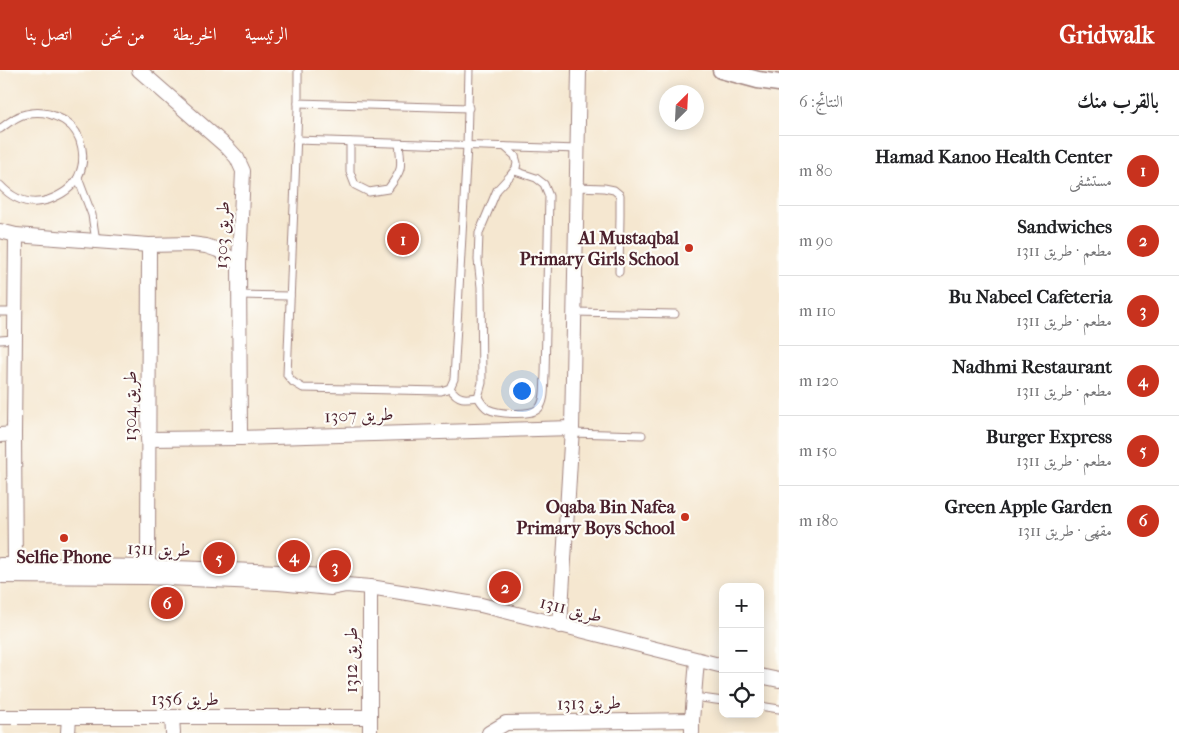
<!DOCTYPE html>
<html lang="ar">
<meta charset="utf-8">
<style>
body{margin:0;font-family:"IM FELL French Canon",Amiri,serif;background:#f2f2f2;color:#202124;direction:rtl}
.controls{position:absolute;right:15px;bottom:15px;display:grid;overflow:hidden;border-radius:10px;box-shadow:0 2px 12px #0003}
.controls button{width:45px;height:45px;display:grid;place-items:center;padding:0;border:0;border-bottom:1px solid #e0e0e0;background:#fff;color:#202124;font:25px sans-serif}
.compass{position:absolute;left:659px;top:15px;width:45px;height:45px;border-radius:50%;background:#fff;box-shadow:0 2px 12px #0003;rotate:24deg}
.you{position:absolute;left:521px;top:320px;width:18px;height:18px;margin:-12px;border:4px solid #fff;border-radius:50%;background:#1a73e8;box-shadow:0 0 0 8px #1a73e833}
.badge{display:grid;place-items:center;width:32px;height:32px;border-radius:50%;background:#c8321e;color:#fff;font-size:16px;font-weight:700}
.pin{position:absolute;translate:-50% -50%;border:2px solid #fff;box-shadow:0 1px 5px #0006}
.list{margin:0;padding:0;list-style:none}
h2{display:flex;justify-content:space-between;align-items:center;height:65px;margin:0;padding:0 20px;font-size:21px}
h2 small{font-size:16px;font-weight:400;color:#757577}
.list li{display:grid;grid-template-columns:32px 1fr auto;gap:15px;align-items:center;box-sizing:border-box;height:70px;padding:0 20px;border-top:1px solid #e0e0e0}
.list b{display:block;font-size:19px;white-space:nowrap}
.list p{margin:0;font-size:16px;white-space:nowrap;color:#757577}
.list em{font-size:16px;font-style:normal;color:#757577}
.icon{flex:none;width:28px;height:28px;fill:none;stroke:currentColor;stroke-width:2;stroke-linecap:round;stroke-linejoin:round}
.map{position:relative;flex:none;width:779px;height:663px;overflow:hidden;direction:ltr}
header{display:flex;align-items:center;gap:30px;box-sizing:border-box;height:70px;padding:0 25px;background:#c8321e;color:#fff}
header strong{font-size:24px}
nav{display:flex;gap:28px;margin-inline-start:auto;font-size:18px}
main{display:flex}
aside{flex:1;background:#fff}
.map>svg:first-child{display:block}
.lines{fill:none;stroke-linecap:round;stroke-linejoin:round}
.service-casing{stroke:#a0837e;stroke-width:9}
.minor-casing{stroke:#a0837e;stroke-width:16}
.tertiary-casing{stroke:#a0837e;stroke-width:19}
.service{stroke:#fff;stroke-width:7}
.minor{stroke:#fff;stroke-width:14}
.tertiary{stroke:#fff;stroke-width:16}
.poi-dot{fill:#c8321e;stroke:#fdfcf7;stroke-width:2}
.labels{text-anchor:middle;stroke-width:4.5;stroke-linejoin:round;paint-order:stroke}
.street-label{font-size:18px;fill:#4a1f2b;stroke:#fdfcf7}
.poi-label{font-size:18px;font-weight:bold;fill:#4a1f2b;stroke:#fdfcf7;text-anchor:end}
</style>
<header>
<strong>Gridwalk</strong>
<nav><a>الرئيسية</a><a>الخريطة</a><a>من نحن</a><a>اتصل بنا</a></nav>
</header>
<main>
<aside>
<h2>بالقرب منك<small>النتائج: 6</small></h2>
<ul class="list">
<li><span class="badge">1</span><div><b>Hamad Kanoo Health Center</b><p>مستشفى</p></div><em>80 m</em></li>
<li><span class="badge">2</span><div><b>Sandwiches</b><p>مطعم · طريق 1311</p></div><em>90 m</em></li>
<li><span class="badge">3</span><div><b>Bu Nabeel Cafeteria</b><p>مطعم · طريق 1311</p></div><em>110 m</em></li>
<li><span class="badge">4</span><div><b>Nadhmi Restaurant</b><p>مطعم · طريق 1311</p></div><em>120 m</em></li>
<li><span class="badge">5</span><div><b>Burger Express</b><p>مطعم · طريق 1311</p></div><em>150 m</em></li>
<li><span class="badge">6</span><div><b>Green Apple Garden</b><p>مقهى · طريق 1311</p></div><em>180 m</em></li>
</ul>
</aside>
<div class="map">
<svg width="779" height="663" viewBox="0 0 779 663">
<rect width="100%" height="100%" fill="#fdfcf7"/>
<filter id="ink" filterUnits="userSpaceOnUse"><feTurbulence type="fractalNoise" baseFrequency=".02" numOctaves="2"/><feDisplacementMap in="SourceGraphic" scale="10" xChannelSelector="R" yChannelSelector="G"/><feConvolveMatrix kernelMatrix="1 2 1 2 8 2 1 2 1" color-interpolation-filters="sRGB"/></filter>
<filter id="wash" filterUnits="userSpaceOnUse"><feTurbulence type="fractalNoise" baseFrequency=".0096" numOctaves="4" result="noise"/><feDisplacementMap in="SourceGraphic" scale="20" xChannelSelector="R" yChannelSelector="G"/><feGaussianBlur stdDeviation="1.12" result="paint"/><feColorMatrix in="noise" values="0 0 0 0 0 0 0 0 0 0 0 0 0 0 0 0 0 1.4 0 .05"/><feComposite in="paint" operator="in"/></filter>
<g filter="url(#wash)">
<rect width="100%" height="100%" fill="#f5e7d0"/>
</g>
<g filter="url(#ink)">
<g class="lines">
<g class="service-casing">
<g id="service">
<path d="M298 0V39L287 305 293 312 303 318 441 321 450 318 454 309 467 76 469 0"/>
<path d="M298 33 469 38"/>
<path d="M0 59C8 53 16 46 26 44 34 42 41 42 49 44 54 46 61 48 66 52 83 63 87 90 78 107 72 119 59 126 48 130 29 136 13 129 0 115"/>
<path d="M296 70 578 79"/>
<path d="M350 72V102L355 115 369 122 388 119C403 99 402 98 399 74"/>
<path d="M78 108 92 145 96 171"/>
<path d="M577 117 604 118 614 120 620 125V146L619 202"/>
<path d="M240 225 290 226"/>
<path d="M0 242H15"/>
<path d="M574 242 675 244"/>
<path d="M0 270 15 269"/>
<path d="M450 318C458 330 465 329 478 327L482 313 481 217 478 190 479 163 497 120 510 106 516 98 517 93 515 86 505 77"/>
<path d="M478 327C481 332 483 336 488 339 497 344 530 346 538 339 546 332 544 315 545 305L549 126 544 114 536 108 515 101"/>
<path d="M571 363 642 365"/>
<path d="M694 627 723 631"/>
<path d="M760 636 779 639"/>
</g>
</g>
<g class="minor-casing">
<g id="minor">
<path d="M139 0 228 78 237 88 243 101 239 194 240 368"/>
<path d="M0 161 16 165 149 175 191 174 206 176 218 180 239 194"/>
<path d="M0 365 14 364"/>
<path d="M148 369 240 368 572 358"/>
<path d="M0 495 148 497 280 502 329 507 346 515"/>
<path d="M148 497 149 175"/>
<path d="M15 503 14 364 16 165"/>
<path d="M0 506 147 507 279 513 331 518 346 515 370 517 481 535 723 596"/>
<path d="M370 517V663"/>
<path d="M560 556 572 358 579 0"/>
<path d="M760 606 779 610"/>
<path d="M0 647H370"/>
<path d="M172 647 173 663"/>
<path d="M68 663 69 647"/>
<path d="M489 663 506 653 692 650"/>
<path d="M692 663V650L697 590"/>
</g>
</g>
<g class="tertiary-casing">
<path id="tertiary" d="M721 0 758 10 779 13"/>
</g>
<use href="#service" class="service"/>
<use href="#minor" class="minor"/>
<use href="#tertiary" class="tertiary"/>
</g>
</g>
<g class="poi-dot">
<circle cx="689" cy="178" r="5"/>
<circle cx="685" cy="447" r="5"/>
<circle cx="64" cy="468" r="5"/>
</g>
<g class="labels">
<g class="street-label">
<text transform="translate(222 165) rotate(-88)" y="6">طريق 1303</text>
<text transform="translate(130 336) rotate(-90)" y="6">طريق 1304</text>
<text transform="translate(359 345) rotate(-2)" y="6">طريق 1307</text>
<text transform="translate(159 479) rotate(2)" y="6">طريق 1311</text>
<text transform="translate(571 539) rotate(14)" y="6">طريق 1311</text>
<text transform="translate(351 590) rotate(-90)" y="6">طريق 1312</text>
<text x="185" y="635">طريق 1356</text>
<text transform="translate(589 633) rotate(-1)" y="6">طريق 1313</text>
</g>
<g class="poi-label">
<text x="679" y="174">Al Mustaqbal<tspan x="679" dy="21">Primary Girls School</tspan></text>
<text x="675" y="443">Oqaba Bin Nafea<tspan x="675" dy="21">Primary Boys School</tspan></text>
<text x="64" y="493" text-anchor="middle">Selfie Phone</text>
</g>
</g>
</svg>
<div class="controls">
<button>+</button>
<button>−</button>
<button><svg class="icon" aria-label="locate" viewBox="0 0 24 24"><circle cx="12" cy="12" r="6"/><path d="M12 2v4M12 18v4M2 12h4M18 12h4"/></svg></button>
</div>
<svg class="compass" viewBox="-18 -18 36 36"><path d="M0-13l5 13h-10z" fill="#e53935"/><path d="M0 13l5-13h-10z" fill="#757577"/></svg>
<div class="you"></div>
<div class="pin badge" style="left:403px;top:169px">1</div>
<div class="pin badge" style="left:505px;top:517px">2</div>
<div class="pin badge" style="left:335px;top:496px">3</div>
<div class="pin badge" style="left:294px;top:486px">4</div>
<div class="pin badge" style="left:219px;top:488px">5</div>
<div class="pin badge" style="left:167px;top:533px">6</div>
</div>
</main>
